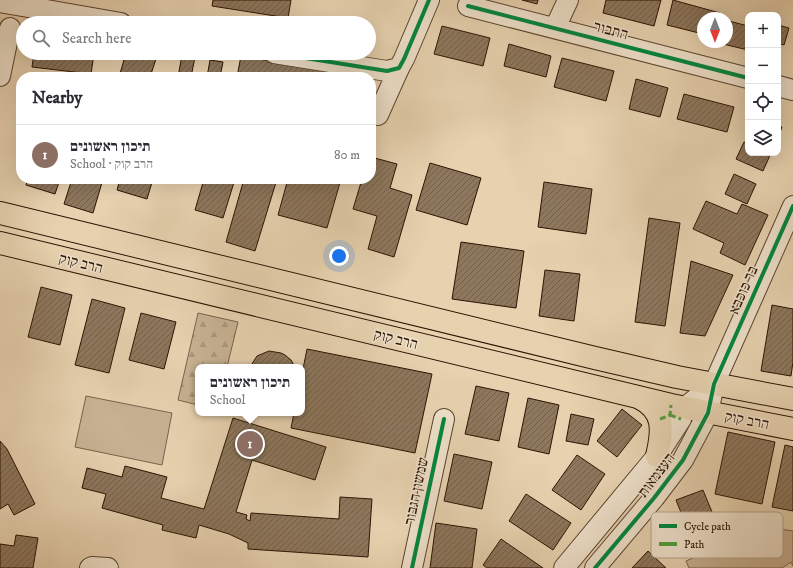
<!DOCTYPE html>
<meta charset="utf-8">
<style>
body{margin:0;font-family:"IM FELL DW Pica","Frank Ruhl Libre",serif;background:#f7f7f7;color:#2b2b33}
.controls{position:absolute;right:12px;top:12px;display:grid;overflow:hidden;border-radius:8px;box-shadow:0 4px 16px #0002}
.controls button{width:36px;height:36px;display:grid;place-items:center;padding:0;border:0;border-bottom:1px solid #e1e1e2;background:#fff;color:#2b2b33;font:20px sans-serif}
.compass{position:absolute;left:697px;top:12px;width:36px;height:36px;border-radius:50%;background:#fff;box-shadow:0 4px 16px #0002;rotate:180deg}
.you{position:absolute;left:339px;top:256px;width:14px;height:14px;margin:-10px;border:3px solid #fff;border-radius:50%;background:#1a73e8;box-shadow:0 0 0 6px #1a73e833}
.badge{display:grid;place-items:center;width:26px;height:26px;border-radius:50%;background:#8f2418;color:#fff;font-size:13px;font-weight:700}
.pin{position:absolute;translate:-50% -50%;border:2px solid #fff;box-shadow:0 1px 4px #0006}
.popup{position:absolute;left:195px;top:364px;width:110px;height:52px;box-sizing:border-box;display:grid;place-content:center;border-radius:8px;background:#fff;filter:drop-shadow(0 1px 3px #0005);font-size:13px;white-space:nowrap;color:#7c7c81}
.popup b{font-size:15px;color:#2b2b33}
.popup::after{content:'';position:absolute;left:50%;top:100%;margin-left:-8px;border:8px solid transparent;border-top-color:#fff}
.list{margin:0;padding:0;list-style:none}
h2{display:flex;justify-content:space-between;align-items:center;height:52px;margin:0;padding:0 16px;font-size:17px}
h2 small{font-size:13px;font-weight:400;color:#7c7c81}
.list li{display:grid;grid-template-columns:26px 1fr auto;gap:12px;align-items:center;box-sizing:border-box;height:60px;padding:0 16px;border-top:1px solid #e1e1e2}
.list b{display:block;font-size:15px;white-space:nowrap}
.list p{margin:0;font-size:13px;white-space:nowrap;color:#7c7c81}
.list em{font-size:13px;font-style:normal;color:#7c7c81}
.icon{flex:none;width:22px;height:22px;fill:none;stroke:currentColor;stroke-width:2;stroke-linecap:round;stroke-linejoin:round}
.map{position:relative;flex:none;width:793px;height:568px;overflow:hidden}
.search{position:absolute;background:#fff;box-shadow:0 4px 16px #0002;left:16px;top:16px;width:360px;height:44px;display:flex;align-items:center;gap:10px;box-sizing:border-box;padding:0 14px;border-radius:22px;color:#7c7c81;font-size:15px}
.panel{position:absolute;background:#fff;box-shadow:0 4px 16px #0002;left:16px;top:72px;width:360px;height:112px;border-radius:16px}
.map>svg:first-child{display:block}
.forest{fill:url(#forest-firs);stroke:#7a634b}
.park{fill:#c7b293;stroke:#7a634b}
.building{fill:url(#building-hatch);stroke:#2c1403}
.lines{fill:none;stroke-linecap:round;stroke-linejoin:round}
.minor-casing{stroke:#5b442e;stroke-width:22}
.major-casing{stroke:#2c1403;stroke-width:24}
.minor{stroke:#efe2cc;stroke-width:20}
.major{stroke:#e7d2b0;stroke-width:22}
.quiet{stroke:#51a03d;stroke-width:3;stroke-dasharray:6 3;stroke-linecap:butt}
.cycleway-casing{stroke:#efe2cc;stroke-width:6}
.cycleway{stroke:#00873e;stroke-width:4}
.labels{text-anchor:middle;stroke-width:3;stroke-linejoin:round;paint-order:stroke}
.street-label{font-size:15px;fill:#2c1403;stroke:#efe2cc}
.key{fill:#efe2cc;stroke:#b4a490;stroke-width:1}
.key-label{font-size:11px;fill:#2c1403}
</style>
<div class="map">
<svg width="793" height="568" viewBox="0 0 793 568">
<defs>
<pattern id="forest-firs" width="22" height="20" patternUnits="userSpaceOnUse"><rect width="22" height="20" fill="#c7b293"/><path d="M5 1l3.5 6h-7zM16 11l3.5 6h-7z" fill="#ab987d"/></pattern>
<pattern id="building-hatch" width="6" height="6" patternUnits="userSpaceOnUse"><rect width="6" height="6" fill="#8d775d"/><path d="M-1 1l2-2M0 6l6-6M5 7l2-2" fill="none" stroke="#73604b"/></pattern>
</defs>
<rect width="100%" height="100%" fill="#e7d2b0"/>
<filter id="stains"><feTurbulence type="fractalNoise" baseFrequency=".005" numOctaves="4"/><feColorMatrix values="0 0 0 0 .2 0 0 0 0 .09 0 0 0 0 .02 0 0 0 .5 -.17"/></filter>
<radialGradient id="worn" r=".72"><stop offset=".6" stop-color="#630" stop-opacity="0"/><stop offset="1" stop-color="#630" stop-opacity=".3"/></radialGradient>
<path class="forest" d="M198 313 238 322 227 367H198V405L178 400Z"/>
<g class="park">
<path d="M86 396 172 413 162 465 75 447Z"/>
<path d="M766 527 793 531V566L791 562 782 568H689L686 561Z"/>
</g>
<g class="building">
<path d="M213 0H291L288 18 212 6Z"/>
<path d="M522 0H538L537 4Z"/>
<path d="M606 0H661L654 26 603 13Z"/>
<path d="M673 0 720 13 718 18H703V34L667 25Z"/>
<path d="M729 21 748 26V50L723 44V42H727V27Z"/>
<path d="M778 25 789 28 784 45 778 43Z"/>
<path d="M442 26 490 38 483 66 434 54Z"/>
<path d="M509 44 551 56 546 77 504 66Z"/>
<path d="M34 53H94L91 74 32 67Z"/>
<path d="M126 53H136L156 59 150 77H119Z"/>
<path d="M182 55 195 57 191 77H178Z"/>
<path d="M241 56 363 77H237Z"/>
<path d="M562 58 614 71 606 101 554 87Z"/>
<path d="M210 60 223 62 220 77H207Z"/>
<path d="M636 79 668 88 660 117 629 109Z"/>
<path d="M684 94 734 107 727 132 677 119Z"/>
<path d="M778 125 782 127 778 137Z"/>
<path d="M744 142 748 143V153H771L763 171 736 159Z"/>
<path d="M371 157 397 164 390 188 412 195 394 257 368 249 377 216 353 209 362 179H371Z"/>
<path d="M430 163 481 178 467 225 416 210Z"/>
<path d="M734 174 756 184 747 204 725 194Z"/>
<path d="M28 179H60L55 194 26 185Z"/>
<path d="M72 179H103L93 213 64 204Z"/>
<path d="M120 179H153L147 199 117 190Z"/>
<path d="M204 179H235L223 218 195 210Z"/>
<path d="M244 179H277L255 251 226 242Z"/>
<path d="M288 179H341L327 228 278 215Z"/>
<path d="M544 182 592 189 586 234 538 227Z"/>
<path d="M706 201 737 214 742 204 768 215 745 265 720 253 724 243 693 229Z"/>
<path d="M649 218 680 223 665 326 635 322Z"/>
<path d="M461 242 524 251 516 308 452 299Z"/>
<path d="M691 261 733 275 705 336 680 333Z"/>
<path d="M545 270 580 274 574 321 539 316Z"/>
<path d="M41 287 72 295 60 345 28 337Z"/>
<path d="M92 299 125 308 109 373 75 365Z"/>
<path d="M772 305 793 309V362L791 376 761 371Z"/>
<path d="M141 313 176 322 164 369 129 360Z"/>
<path d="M307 349 432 374 415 453 291 428 294 413H302V374Z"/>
<path d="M269 351 281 353 285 355 291 360 295 367H250L257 356Z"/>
<path d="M476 386 509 393 499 441 465 434Z"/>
<path d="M528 398 559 405 549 454 518 447Z"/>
<path d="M622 409 642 425 617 457 597 441Z"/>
<path d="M571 414 594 419 588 445 566 441Z"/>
<path d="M233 418 326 447 315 480 252 460 236 512 247 515 246 519 250 521 251 513 339 519 340 497 372 499 368 557 248 549V543L229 534 199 525 196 538 162 530 163 525 102 508 106 494 82 488 87 468 122 477 125 466 167 477 161 498 204 509Z"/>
<path d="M728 432 775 442 762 504 715 494Z"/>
<path d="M0 441 7 449 35 504 14 515 8 504 0 509Z"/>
<path d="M785 445 793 447V511L772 507Z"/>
<path d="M454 454 492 462 482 509 444 501Z"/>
<path d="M577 455 605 474 581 510 552 490Z"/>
<path d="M703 490 721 534 694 545 676 500Z"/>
<path d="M526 494 571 523 553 550 509 521Z"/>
<path d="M436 523 477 529 472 568H430Z"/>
<path d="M16 535 38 538 33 568H0V544L14 546Z"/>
<path d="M501 539 543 568H487L483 565Z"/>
<path d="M648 551 666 568H632Z"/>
</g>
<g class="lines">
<g class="minor-casing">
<g id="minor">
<path d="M0 2 121 23"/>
<path d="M468 6 748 78"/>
<path d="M555 28 568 0"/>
<path d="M274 53 387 71 399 68 404 59 429 0"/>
<path d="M0 76 10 28"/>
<path d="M778 86 793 90"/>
<path d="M378 115 399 68"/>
<path d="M90 568 92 567 108 568"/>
<path d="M412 568 444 419"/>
<path d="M564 568 657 456 681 419 684 408 697 398"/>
<path d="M595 568 654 498 683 460 708 413 714 384 793 206"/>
</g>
</g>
<g class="major-casing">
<g id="major">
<path d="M0 213 595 358 677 377 793 399"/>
<path d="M0 243 671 405 793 429"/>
<path d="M640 398C665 411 663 431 657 456"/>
</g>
</g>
<use href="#minor" class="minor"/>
<use href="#major" class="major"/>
<g class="quiet">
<path d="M670 415 681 419"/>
<path d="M660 419 670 415 671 405"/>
</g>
<g class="cycleway-casing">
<g id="cycleway">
<path d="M468 6 748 78"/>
<path d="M274 53 387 71 399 68 404 59 429 0"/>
<path d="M412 568 444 419"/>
<path d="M595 568 654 498 683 460 708 413 714 384 793 206"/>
</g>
</g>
<use href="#cycleway" class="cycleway"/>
</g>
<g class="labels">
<g class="street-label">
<text transform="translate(611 30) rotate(15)" y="5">התבור</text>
<text transform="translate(81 263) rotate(14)" y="5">הרב קוק</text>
<text transform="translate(743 290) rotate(-66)" y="5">בר כוכבא</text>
<text transform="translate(396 339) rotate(14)" y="5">הרב קוק</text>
<text transform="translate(747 420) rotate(11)" y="5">הרב קוק</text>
<text transform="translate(656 475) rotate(-53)" y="5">העצמאות</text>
<text transform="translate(416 491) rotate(-78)" y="5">שמשון הגבור</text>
</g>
</g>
<rect x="651" y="512" width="132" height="46" rx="6" class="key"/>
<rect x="659" y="524" width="18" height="4" fill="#00873e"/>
<rect x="659" y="542" width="18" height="4" fill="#51a03d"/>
<g class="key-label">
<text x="684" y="530">Cycle path</text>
<text x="684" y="548">Path</text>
</g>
<rect width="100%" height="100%" filter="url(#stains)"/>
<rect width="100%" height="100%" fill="url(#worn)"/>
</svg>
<div class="controls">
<button>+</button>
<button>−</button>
<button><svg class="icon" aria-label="locate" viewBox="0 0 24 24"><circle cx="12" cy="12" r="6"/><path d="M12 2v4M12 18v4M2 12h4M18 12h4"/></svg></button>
<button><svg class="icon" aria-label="layers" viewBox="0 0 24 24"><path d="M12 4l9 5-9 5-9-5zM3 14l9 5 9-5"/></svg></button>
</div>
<svg class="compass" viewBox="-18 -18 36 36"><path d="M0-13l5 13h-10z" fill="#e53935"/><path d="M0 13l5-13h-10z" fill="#7c7c81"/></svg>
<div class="you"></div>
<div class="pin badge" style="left:250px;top:444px;background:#8d6e63">1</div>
<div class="popup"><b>תיכון ראשונים</b>School</div>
<div class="search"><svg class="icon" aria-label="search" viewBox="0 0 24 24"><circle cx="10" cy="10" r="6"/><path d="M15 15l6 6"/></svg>Search here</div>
<section class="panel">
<h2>Nearby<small></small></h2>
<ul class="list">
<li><span class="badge" style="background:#8d6e63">1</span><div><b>תיכון ראשונים</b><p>School · הרב קוק</p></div><em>80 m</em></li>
</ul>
</section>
</div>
